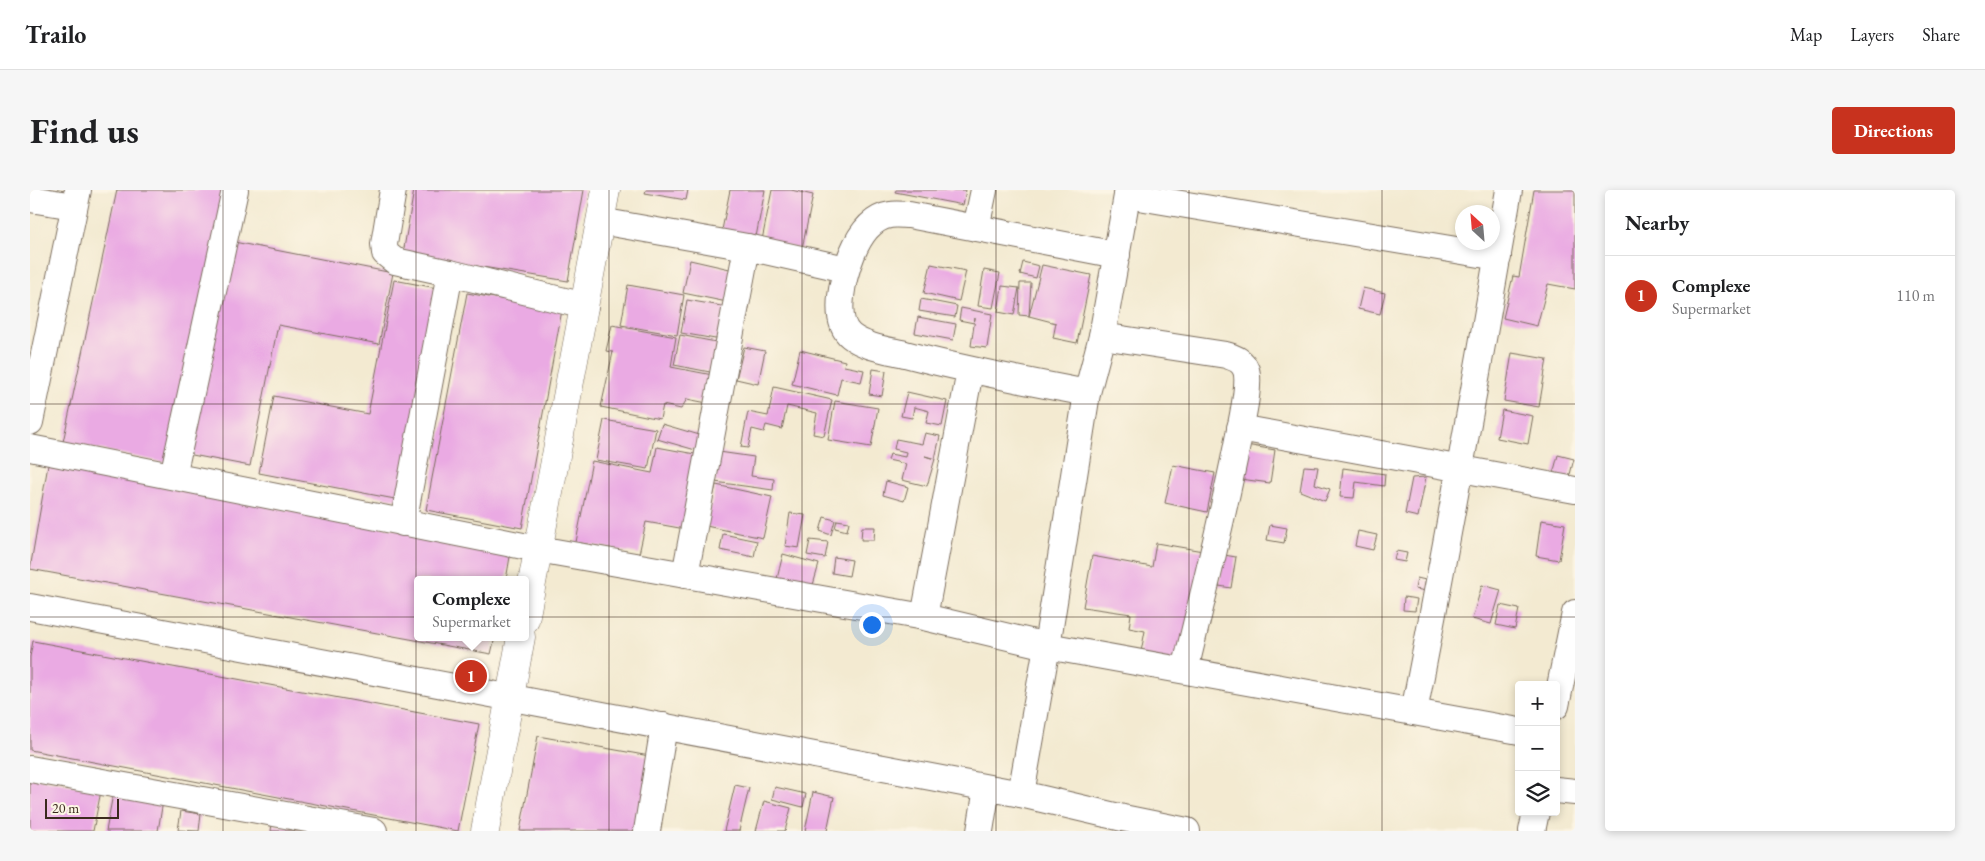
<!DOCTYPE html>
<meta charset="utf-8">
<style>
body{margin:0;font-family:"EB Garamond",serif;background:#f6f6f6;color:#202124}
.controls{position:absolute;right:15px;bottom:15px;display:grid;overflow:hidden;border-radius:5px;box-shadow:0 2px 8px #0003}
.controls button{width:45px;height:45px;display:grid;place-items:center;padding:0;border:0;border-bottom:1px solid #e0e0e0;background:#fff;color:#202124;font:25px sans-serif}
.compass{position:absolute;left:1425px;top:15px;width:45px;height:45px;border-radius:50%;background:#fff;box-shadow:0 2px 8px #0003;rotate:334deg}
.scale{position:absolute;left:15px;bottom:12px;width:74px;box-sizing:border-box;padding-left:5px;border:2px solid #3b2a1e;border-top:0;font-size:14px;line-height:18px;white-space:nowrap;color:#3b2a1e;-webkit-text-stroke:4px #fcf5e5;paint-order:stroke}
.you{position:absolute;left:841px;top:434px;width:18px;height:18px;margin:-12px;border:4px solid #fff;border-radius:50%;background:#1a73e8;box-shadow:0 0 0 8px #1a73e833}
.badge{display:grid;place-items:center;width:32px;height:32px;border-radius:50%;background:#c8321e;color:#fff;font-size:16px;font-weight:700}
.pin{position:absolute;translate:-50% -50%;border:2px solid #fff;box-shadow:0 1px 5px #0006}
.popup{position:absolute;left:384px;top:386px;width:115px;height:65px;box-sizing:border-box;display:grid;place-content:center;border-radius:5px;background:#fff;filter:drop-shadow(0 1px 4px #0005);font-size:16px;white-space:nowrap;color:#757577}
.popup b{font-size:19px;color:#202124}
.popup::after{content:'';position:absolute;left:50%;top:100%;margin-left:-10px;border:10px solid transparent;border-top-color:#fff}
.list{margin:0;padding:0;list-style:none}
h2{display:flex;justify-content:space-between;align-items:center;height:65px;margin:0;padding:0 20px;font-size:21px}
h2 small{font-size:16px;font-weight:400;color:#757577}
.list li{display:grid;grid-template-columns:32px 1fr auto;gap:15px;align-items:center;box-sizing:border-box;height:80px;padding:0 20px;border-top:1px solid #e0e0e0}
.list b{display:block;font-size:19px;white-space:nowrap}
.list p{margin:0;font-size:16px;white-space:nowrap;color:#757577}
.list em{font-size:16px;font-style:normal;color:#757577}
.icon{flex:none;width:28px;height:28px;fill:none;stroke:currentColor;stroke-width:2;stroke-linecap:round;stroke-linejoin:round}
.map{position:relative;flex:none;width:1545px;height:641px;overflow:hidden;border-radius:5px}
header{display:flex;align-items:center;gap:30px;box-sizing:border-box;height:70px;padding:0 25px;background:#fff;border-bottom:1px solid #e0e0e0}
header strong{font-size:24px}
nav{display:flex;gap:28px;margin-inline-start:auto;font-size:18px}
.intro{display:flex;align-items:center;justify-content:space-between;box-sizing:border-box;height:120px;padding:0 30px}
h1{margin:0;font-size:35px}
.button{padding:12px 22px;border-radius:5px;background:#c8321e;color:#fff;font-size:18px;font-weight:700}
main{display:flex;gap:30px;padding:0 30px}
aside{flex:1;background:#fff;border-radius:5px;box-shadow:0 2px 8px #0003}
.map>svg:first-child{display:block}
.building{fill:#eaaae3}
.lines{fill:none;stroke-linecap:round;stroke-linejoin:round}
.minor-casing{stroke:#7b6d5d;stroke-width:28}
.tertiary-casing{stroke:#7b6d5d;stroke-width:29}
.minor{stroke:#fff;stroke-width:26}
.tertiary{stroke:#fff;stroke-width:28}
.grid{fill:none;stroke:#3b2a1e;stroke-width:1;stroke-opacity:0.55}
</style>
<header>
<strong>Trailo</strong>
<nav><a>Map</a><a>Layers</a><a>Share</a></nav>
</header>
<div class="intro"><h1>Find us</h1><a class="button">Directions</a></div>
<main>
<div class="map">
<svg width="1545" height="641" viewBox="0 0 1545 641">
<rect width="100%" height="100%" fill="#fcf5e5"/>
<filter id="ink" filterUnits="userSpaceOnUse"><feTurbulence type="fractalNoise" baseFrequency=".02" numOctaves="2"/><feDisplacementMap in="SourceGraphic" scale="10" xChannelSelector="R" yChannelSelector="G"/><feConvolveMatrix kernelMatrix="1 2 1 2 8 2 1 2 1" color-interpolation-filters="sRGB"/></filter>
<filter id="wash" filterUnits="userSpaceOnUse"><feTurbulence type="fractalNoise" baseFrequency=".0096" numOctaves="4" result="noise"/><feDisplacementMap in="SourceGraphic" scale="20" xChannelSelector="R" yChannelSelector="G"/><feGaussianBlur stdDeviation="1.12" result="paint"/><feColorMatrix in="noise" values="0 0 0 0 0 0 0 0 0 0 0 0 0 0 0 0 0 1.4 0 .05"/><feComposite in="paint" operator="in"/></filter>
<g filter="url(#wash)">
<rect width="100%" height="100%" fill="#f3ead1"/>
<g id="blocks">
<g class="building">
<path d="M87 0H199L141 274 33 252Z"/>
<path d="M384 0H554L538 91 373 64Z"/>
<path d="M616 0H658L656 10 615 3Z"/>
<path d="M700 0H735L725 52 691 45Z"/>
<path d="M742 0H761L783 5 772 59 732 50Z"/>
<path d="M866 0H936L933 15 865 2Z"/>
<path d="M1504 0H1545V99L1518 94 1507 136 1473 128 1483 86 1489 87Z"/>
<path d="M199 51 363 83 349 154 248 135 220 276 157 264Z"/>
<path d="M660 70 704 80 697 112 653 103Z"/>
<path d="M993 72 1009 76 1006 88 990 84Z"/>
<path d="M901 74 936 81 929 111 894 103Z"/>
<path d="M1012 75 1061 85 1047 153 1023 148 1026 133 999 126Z"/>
<path d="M954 80 970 83 963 118 948 116Z"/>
<path d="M364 90 412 99 370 310 229 283 244 206 338 224Z"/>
<path d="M990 93H1001L999 126 989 125Z"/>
<path d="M598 95 654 105 647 145 591 135Z"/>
<path d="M972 96 989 98 984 125 968 122Z"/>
<path d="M1333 98 1355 103 1350 124 1328 119Z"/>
<path d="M437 103 532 120 492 338 396 320Z"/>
<path d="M891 109 927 116 925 127 889 121Z"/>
<path d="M657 110 697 117 691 150 651 143Z"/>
<path d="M931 118 962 124 957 158 941 156 945 128 944 133 929 130Z"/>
<path d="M888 127 926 134 923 150 885 143Z"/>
<path d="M582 135 646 147 641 177 688 186 682 214 657 209 651 219 633 215 630 229 571 217 583 162 576 161Z"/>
<path d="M650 145 691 153 685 183 644 175Z"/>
<path d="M714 157 735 161 728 194 706 189Z"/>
<path d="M770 160 815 171 814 176 834 180 831 192 811 188 807 205 762 194Z"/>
<path d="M1482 163 1517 169 1509 217 1474 211Z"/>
<path d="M843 179 856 181 852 206 839 204Z"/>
<path d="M744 197 802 210 794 246 783 244 787 223 757 216 752 239 736 235 734 242 722 239 718 258 711 257 718 222 738 226Z"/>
<path d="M877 202 917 211 912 236 896 233 899 221 884 217 882 228 871 226Z"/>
<path d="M805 211 848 218 841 257 798 250Z"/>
<path d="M1472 220 1503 226 1498 254 1467 248Z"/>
<path d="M574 230 626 239 618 279 566 270Z"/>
<path d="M632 234 673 246 669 261 627 249Z"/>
<path d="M895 243 910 246 905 269 895 266 905 269 897 296 872 290 876 274 858 270 860 264 875 267 876 262 864 259 866 249 892 254Z"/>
<path d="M1216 255 1245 260 1240 293 1210 289Z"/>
<path d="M627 257 670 265 655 339 616 332 609 364 546 352 562 271 622 283Z"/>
<path d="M689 262 724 267 721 286 744 289 743 300 685 292Z"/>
<path d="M1528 265 1544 269 1539 288 1523 284Z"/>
<path d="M18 275 481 361 476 390H387V447H465L461 464 0 379Z"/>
<path d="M1143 275 1185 283 1177 322 1135 313Z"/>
<path d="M1274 276 1288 277 1285 294 1300 299 1295 311 1270 301Z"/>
<path d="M1313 278 1355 284 1354 296 1326 292 1324 308 1310 307Z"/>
<path d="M1396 287 1388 327 1375 324 1382 288Z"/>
<path d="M856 291 878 297 874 311 853 305Z"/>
<path d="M686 295 742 307 733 348 676 336Z"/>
<path d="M760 323 775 325 769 358 755 356Z"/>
<path d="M794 327 805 330 801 345 790 341Z"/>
<path d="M807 330 819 332 817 341 805 338Z"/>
<path d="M1511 330 1535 334 1529 370 1506 366Z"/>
<path d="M1240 335 1257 338 1254 353 1237 350Z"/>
<path d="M832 337H845L844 350H831Z"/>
<path d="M1328 341 1347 345 1343 360 1325 356Z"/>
<path d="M693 344 727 351 724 367 690 360Z"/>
<path d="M780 350 798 352 795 368 777 365Z"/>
<path d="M1126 353 1173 361 1153 475 1110 467 1115 441 1099 438 1101 424 1053 417 1062 366 1122 377Z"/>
<path d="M1366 361 1377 363 1375 372 1364 370Z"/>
<path d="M753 364 789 374 781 402 746 393Z"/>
<path d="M1194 365 1206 367 1201 398 1189 396Z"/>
<path d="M804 367 822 370 819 386 802 383Z"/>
<path d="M1387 388 1404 392 1402 402 1385 399Z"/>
<path d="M1452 395 1471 400 1461 434 1442 429Z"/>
<path d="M1374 407 1387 409 1385 421 1373 420Z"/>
<path d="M1470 415 1489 419 1485 439 1466 435Z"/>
<path d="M3 451 449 534 428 641 0 560V467Z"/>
<path d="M508 546 625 567 611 641H490Z"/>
<path d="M0 587 71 601 63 641H0Z"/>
<path d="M705 595 719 598 709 641H694Z"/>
<path d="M745 597 776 604 773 617 742 609Z"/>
<path d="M84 599 133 611 128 641H76Z"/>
<path d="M783 602 804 607 797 641H775Z"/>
<path d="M734 611 761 618 755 641H726Z"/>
<path d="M151 621 171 624 169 641 148 640Z"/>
<path d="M242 634 276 641H241Z"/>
</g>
</g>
</g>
<g filter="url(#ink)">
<use href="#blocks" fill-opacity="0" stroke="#7b6d5d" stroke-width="1"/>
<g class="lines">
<g class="minor-casing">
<g id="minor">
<path d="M363 0 354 54 355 63 365 71 420 83 555 116"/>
<path d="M1097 5 1468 67"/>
<path d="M0 9 44 16"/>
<path d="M570 31 717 57 816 79"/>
<path d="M946 38 954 0"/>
<path d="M1072 146 1196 165C1205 168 1212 170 1216 180 1221 195 1210 238 1207 255 1192 331 1173 405 1155 480"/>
<path d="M1057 203C995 191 935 180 875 164 858 160 835 157 821 146 801 130 814 84 822 64 829 47 841 28 860 25 866 24 873 25 879 25L1087 65"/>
<path d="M0 232 48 0"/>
<path d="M1210 238 1545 300"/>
<path d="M0 258 508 359 894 427 1017 456 1489 541"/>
<path d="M143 286 205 0"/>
<path d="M373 333 420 83"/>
<path d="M655 385 717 57"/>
<path d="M0 417 991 604 1093 628 1157 641"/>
<path d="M894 427 940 181"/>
<path d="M1526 516 1545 423"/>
<path d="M1384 522C1418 348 1449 174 1479 0"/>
<path d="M0 579 344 641"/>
<path d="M1526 600 1545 602"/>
<path d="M991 604 1017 456 1057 203 1072 146 1098 0"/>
<path d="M617 641 634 536"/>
<path d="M950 641 957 598"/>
<path d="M1502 641 1506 622"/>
</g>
</g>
<g class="tertiary-casing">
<g id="tertiary">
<path d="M495 430 576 0"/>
<path d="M455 641 491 447"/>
</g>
</g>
<use href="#minor" class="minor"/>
<use href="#tertiary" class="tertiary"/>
</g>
</g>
<path class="grid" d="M193 0V641M386 0V641M579 0V641M772 0V641M966 0V641M1159 0V641M1352 0V641M0 214H1545M0 427H1545"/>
</svg>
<div class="controls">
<button>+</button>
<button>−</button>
<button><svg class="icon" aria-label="layers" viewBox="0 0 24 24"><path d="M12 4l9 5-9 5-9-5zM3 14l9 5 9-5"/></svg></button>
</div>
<svg class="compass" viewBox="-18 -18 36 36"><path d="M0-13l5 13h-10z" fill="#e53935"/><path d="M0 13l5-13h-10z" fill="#757577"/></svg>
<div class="scale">20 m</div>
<div class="you"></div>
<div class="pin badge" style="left:441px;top:486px">1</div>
<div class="popup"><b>Complexe</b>Supermarket</div>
</div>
<aside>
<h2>Nearby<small></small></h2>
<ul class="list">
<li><span class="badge">1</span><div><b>Complexe</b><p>Supermarket</p></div><em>110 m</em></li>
</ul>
</aside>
</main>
